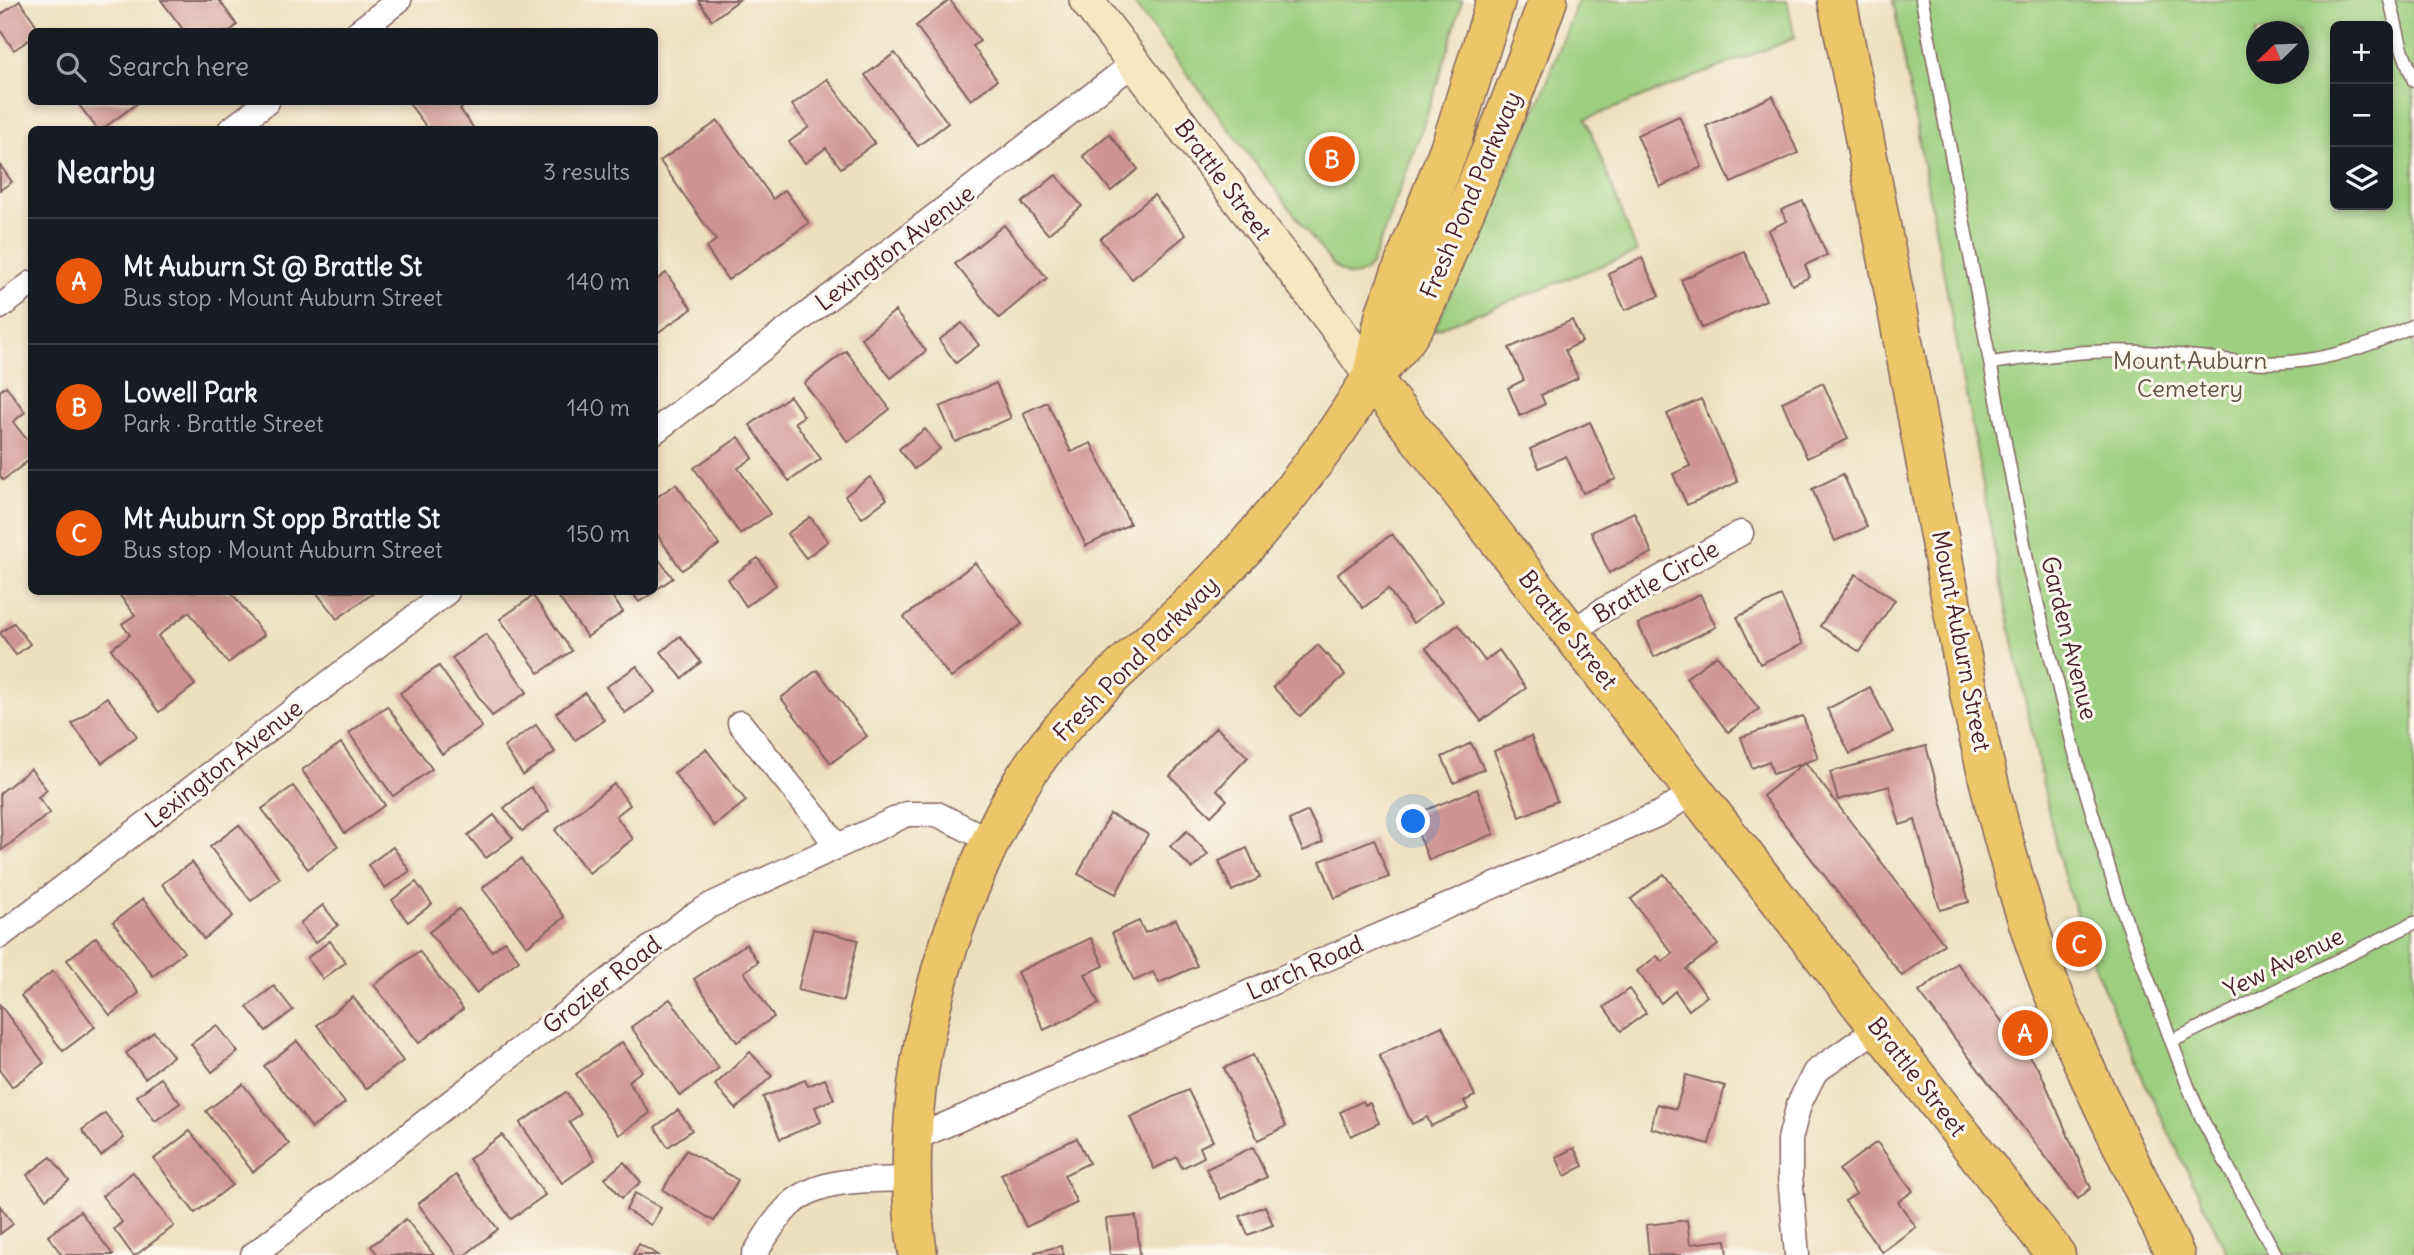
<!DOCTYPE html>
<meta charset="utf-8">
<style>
body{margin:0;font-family:Delius,sans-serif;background:#20242c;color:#f1f3f6}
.controls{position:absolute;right:21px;top:21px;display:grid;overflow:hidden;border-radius:10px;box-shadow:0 4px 10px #0003}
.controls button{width:63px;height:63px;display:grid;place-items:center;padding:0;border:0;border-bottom:2px solid #363941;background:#171b24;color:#f1f3f6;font:35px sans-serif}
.compass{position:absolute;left:2246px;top:21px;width:63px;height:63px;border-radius:50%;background:#171b24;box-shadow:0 4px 10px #0003;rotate:247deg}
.you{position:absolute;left:1414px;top:822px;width:24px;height:24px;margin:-18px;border:5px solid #fff;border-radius:50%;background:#1a73e8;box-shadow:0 0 0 10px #1a73e833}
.badge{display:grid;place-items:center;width:46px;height:46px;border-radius:50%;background:#ea580c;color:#fff;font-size:23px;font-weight:700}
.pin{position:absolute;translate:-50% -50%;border:4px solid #fff;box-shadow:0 2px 7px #0006}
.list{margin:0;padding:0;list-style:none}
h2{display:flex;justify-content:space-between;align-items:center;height:91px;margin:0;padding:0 28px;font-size:30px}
h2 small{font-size:23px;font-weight:400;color:#9ea1a6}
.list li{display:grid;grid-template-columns:46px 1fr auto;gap:21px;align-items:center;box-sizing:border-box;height:126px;padding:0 28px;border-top:2px solid #363941}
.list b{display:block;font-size:26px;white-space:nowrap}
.list p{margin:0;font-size:23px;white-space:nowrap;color:#9ea1a6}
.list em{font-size:23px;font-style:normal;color:#9ea1a6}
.icon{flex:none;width:38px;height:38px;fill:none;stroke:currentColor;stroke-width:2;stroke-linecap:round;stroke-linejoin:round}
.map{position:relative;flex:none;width:2414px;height:1255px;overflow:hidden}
.search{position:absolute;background:#171b24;box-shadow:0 4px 10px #0003;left:28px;top:28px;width:630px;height:77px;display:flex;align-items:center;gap:18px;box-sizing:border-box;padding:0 24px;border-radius:10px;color:#9ea1a6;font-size:26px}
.panel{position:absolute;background:#171b24;box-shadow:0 4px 10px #0003;left:28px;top:126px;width:630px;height:469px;border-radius:10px}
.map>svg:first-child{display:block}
.green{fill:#9ccf7f;stroke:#737755;stroke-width:2;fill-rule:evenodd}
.building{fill:#cf9491}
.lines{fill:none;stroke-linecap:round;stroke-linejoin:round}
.lane-casing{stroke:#83635f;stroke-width:15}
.street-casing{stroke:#83635f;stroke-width:27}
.secondary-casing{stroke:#83635f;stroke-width:36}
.primary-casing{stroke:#83635f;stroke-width:41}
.highway-casing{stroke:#83635f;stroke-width:41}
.lane{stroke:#fff;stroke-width:12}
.street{stroke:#fff;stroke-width:24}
.secondary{stroke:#f7e8c3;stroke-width:33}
.primary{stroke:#ecc669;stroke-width:38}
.highway{stroke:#ecc669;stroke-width:38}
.labels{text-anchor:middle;stroke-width:6;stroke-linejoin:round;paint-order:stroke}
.street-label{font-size:24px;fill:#4a1f2b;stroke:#fbf7ec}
.park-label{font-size:24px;fill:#635444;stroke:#fbf7ec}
</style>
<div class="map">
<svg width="2414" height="1255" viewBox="0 0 2414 1255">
<rect width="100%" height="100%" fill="#fbf7ec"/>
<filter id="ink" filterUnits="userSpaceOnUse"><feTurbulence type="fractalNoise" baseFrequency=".0143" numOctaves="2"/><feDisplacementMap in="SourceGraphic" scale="14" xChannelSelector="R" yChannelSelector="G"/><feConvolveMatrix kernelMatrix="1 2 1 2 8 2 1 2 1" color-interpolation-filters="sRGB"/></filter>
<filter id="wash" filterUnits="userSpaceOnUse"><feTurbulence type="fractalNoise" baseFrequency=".00686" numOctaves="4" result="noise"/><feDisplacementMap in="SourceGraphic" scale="28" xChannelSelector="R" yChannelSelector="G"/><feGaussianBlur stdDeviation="1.57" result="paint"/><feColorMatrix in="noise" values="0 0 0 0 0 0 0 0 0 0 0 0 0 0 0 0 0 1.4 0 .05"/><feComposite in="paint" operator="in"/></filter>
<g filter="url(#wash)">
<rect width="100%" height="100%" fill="#eee0bf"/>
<g class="green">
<path d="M1131 0H1462C1438 91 1405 177 1371 265 1359 281 1346 277 1333 265Z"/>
<path d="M1578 0H1787L1795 38 1586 119 1637 252 1434 330 1540 100Z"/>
<path d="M1893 0H2414V1255H2228L2144 1081 2097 973 2069 893 2056 847 2002 589ZM2335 26H2388V205H2335ZM2256 32H2298V74H2256Z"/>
</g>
<g id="blocks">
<g class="building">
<path d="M161 0H219L237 25 229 32H185Z"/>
<path d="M698 0H739L712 20Z"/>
<path d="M950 0 980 41 973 46 997 80 971 100 916 26Z"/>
<path d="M20 1 41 32H32V38L14 50 0 30V15Z"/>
<path d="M895 53 948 123 918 146 865 75Z"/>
<path d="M827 79 875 143 841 168 826 148 805 163 789 142 809 127 792 105Z"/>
<path d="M1773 96 1798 153 1731 183 1706 126Z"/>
<path d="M77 102H139L101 130H98Z"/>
<path d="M408 102H471L460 109 475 130H429Z"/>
<path d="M1679 116 1702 167 1660 187 1637 135Z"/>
<path d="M718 121 773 199 785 190 809 223 728 280 706 248 716 240 660 161Z"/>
<path d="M1109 134 1138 169 1111 191 1083 156Z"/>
<path d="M0 165 12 182 0 190Z"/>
<path d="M1056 175 1082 206 1048 234 1022 203Z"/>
<path d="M1154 195 1186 235 1132 279 1100 239Z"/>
<path d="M1803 201 1827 255 1805 265 1810 277 1792 285 1768 230 1787 221 1781 210Z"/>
<path d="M1004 225 1047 278 999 318 955 264Z"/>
<path d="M1744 251 1766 300 1702 328 1681 280Z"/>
<path d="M1642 258 1659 296 1625 310 1608 273Z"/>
<path d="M666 273 692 309 654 335V282Z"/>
<path d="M895 311 926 351 891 378 861 338Z"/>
<path d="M1572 320 1582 342 1565 350 1578 378 1541 395 1545 404 1520 416 1508 388 1524 380 1509 348Z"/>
<path d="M962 323 979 345 956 363 939 340Z"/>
<path d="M846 351 890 409 848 442 804 383Z"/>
<path d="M996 383 1011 418 955 442 940 407Z"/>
<path d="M1823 383 1848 439 1807 458 1782 402Z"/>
<path d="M6 386 25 412 13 422 32 446V458L3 480 0 476V391Z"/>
<path d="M790 396 804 416 795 422 821 459 789 481 750 425Z"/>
<path d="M1701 399 1738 482 1687 505 1673 474 1690 466 1667 414Z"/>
<path d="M1047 402 1071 452 1091 443 1130 524 1086 546 1023 413Z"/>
<path d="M1590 422 1616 479 1583 493 1566 456 1539 468 1530 449Z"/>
<path d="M925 429 940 449 914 469 899 449Z"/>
<path d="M739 437 753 458 738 468 770 514 740 534 694 468Z"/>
<path d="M1843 474 1867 527 1835 541 1812 489Z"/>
<path d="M870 477 887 499 862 518 845 496Z"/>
<path d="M676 484 719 545 682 570 654 530V499Z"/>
<path d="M1634 512 1652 553 1609 573 1591 532Z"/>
<path d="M810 517 828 541 806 558 787 534Z"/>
<path d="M1392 534 1442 602 1413 623 1388 589 1363 608 1338 574Z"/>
<path d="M654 553 673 578 654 591Z"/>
<path d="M758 558 776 585 746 606 728 579Z"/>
<path d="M975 563 1022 624 951 678 904 617Z"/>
<path d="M1856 574 1895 600 1860 652 1820 626Z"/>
<path d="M120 592H231L264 635 228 663 189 612 158 636 195 685 159 712 111 649 130 635 122 624 135 615 118 593Z"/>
<path d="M316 592H375L337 619Z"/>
<path d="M555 592H609L623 612 587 637Z"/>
<path d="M632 592H654L639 602Z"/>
<path d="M1700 594 1716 627 1654 657 1638 624Z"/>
<path d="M533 596 572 651 539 673 500 619Z"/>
<path d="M1781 596 1803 644 1760 664 1737 617Z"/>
<path d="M14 623 30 644 16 655 0 633Z"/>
<path d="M1458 625 1485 661 1499 650 1526 688 1481 721 1426 648Z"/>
<path d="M486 634 527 692 492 716 452 658Z"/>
<path d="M680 636 701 662 682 678 661 652Z"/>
<path d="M1318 645 1345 675 1300 716 1273 687Z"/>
<path d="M1717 655 1759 709 1728 732 1686 678Z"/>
<path d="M439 666 482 727 442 754 400 693Z"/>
<path d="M637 666 655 692 625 713 606 687Z"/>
<path d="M817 670 867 736 831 763 781 698Z"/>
<path d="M1870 687 1893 732 1850 754 1827 709Z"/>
<path d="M585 693 604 720 575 740 556 713Z"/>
<path d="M107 697 137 736 102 763 72 724Z"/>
<path d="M387 706 432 769 393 796 349 733Z"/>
<path d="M1803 716 1818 758 1773 774 1769 761 1752 768 1741 737Z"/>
<path d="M536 725 555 752 523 775 504 747Z"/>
<path d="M1216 727 1248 757 1217 790 1227 800 1211 816 1170 776Z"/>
<path d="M1531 736 1557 801 1520 817 1494 751Z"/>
<path d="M341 743 385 805 345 833 302 770Z"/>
<path d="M1471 743 1484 769 1454 783 1442 757Z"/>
<path d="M1926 746 1969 902 1940 910 1915 820 1900 825 1889 786 1838 800 1830 772Z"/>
<path d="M706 749 746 801 714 826 674 773Z"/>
<path d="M1805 762 1944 944 1902 976 1763 796Z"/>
<path d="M31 769 47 790 38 797 50 813 2 850 0 793Z"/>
<path d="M614 784 630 805 616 816 633 839 589 873 555 830Z"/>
<path d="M293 786 338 846 308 869 262 809Z"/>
<path d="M531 787 549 811 522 831 504 808Z"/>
<path d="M1477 789 1494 834 1429 860 1411 816Z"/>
<path d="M1308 811 1323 842 1303 851 1289 820Z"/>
<path d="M1110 814 1148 834 1116 894 1078 874Z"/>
<path d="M494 815 513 838 486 858 468 835Z"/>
<path d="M239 825 280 878 251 901 210 847Z"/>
<path d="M1187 831 1208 854 1192 869 1170 846Z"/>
<path d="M1374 839 1389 877 1335 898 1320 861Z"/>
<path d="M393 847 410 871 385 888 368 865Z"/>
<path d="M1247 848 1260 878 1232 891 1219 861Z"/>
<path d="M521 859 565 917 527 946 482 888Z"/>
<path d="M192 862 233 916 204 939 162 884Z"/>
<path d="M1664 874 1718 945 1686 969 1707 996 1689 1010 1675 991 1661 1003 1637 971 1657 956 1662 962 1673 954 1631 899Z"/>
<path d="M416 882 432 904 408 922 392 900Z"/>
<path d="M143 899 184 952 153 976 113 922Z"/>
<path d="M323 905 338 925 315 943 300 923Z"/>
<path d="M459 909 492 951 505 941 519 960 476 993 429 932Z"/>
<path d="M1176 919 1197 966 1159 983 1153 972 1134 981 1112 933 1139 921 1145 933Z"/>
<path d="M813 929 858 940 843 1001 798 990Z"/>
<path d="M96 937 139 993 110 1015 67 960Z"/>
<path d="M1091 938 1104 966 1085 974 1099 1004 1044 1030 1017 972Z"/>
<path d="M330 941 346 962 323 979 307 958Z"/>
<path d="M746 944 758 962 744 972 774 1017 737 1042 694 979Z"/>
<path d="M419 951 463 1009 419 1043 374 985Z"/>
<path d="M1957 963 2040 1071 2091 1188 2078 1199 1919 992Z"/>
<path d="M53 971 95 1027 63 1051 21 996Z"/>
<path d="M274 986 293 1010 266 1031 247 1007Z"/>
<path d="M1629 989 1646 1013 1621 1031 1604 1007Z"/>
<path d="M353 997 403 1061 366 1089 317 1025Z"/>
<path d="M670 999 719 1068 680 1096 631 1027Z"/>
<path d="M0 1005 44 1063 12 1087 0 1071Z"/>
<path d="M217 1025 238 1052 212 1072 191 1044Z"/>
<path d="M1442 1026 1475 1096 1464 1101 1468 1109 1431 1126 1427 1117 1412 1124 1379 1055Z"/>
<path d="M154 1032 173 1056 145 1078 126 1053Z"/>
<path d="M297 1041 345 1103 312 1128 264 1066Z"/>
<path d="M622 1042 642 1071 628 1081 650 1113 619 1135 576 1074Z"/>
<path d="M750 1052 772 1076 736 1109 715 1085Z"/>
<path d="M1253 1055 1286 1126 1258 1140 1224 1068Z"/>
<path d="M1686 1075 1725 1086 1709 1144 1651 1128 1657 1104 1676 1109Z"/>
<path d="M161 1078 180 1103 155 1121 137 1096Z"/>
<path d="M825 1079 834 1099 815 1107 821 1122 780 1139 763 1097 805 1080 808 1086Z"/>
<path d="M243 1084 289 1144 253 1172 206 1111Z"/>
<path d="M1188 1090 1213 1141 1200 1147 1204 1157 1182 1168 1177 1157 1154 1169 1130 1117Z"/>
<path d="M566 1092 581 1114 569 1122 595 1160 562 1183 520 1123Z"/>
<path d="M1363 1101 1365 1105 1370 1103 1379 1123 1351 1136 1340 1112Z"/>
<path d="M678 1110 692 1130 668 1147 655 1127Z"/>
<path d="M105 1113 124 1138 101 1156 82 1130Z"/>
<path d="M190 1131 232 1185 195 1213 154 1159Z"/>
<path d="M502 1135 545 1195 511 1219 469 1159Z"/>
<path d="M1077 1138 1089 1163 1064 1175 1077 1203 1026 1227 1001 1174Z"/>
<path d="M1877 1142 1913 1191 1898 1202 1916 1227 1882 1252 1845 1201 1856 1194 1839 1170Z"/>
<path d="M1253 1147 1267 1177 1221 1199 1206 1169Z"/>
<path d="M1574 1148 1583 1166 1565 1176 1556 1157Z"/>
<path d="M686 1150 738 1180 714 1221 663 1190Z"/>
<path d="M51 1157 69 1181 46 1199 27 1175Z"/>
<path d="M624 1162 641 1182 622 1198 605 1178Z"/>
<path d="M133 1172 174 1226 136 1255H133L114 1229 122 1222 102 1196Z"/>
<path d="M456 1175 498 1229 465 1255H457L418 1204Z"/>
<path d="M635 1193 661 1208 651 1225 626 1210Z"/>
<path d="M0 1206 13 1224 0 1234Z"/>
<path d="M1265 1206 1273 1225 1248 1235 1240 1216Z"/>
<path d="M80 1211 113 1255H62L48 1236Z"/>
<path d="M1136 1216 1140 1255H1110L1106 1219Z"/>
<path d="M406 1219 434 1255H378L371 1246Z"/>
<path d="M1687 1220 1690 1244 1726 1240 1728 1255H1649L1646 1225Z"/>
<path d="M639 1244 658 1255H633Z"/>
<path d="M1061 1246 1064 1255H1036L1035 1252Z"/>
</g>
</g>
</g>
<g filter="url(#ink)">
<use href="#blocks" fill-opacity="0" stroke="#83635f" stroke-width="2"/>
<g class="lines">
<g class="lane-casing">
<g id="lane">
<path d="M1922 0 2029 570 2079 769 2118 898 2188 1086 2203 1121 2276 1255"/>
<path d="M2390 0 2401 46 2414 81"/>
<path d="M1991 363C2041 356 2090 349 2141 352 2196 354 2253 369 2307 360 2344 355 2381 341 2414 325"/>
<path d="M2172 1041 2414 923"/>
</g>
</g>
<g class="street-casing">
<g id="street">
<path d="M358 32 399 0"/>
<path d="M230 130 267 102"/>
<path d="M0 307 32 283"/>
<path d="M654 432 1134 63"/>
<path d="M1571 633 1602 611 1741 533"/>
<path d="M740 723 819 821 836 846"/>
<path d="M0 936 447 592"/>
<path d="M913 1139 1661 813 1693 792"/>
<path d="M253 1255 688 919 711 905 907 814H937L991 841"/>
<path d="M754 1255C765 1238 775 1219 790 1205 821 1176 872 1181 912 1179"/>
<path d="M1797 1255 1790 1176V1139L1799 1104 1815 1072 1878 1028"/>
</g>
</g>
<g class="secondary-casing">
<path id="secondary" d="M1086 0 1334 324 1372 378"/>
</g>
<g class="primary-casing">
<g id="primary">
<path d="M1837 0C1871 169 1903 339 1934 509 1961 655 1987 803 2035 944 2072 1051 2127 1153 2175 1255"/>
<path d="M1372 378 2056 1255"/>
</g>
</g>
<g class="highway-casing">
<g id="highway">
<path d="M1372 376 1385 313 1452 141 1496 0"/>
<path d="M918 1255C899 1124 925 991 977 871 993 834 1011 796 1035 762 1084 693 1155 641 1214 581 1258 536 1297 486 1334 435 1347 417 1358 398 1370 380 1382 365 1397 352 1408 336 1427 308 1438 274 1451 243 1487 163 1519 83 1548 0"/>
</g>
</g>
<use href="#lane" class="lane"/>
<use href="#street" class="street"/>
<use href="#secondary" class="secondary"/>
<use href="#primary" class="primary"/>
<use href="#highway" class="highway"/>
</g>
</g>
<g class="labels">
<g class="street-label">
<text transform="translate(1223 180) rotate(53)" y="8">Brattle Street</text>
<text transform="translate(1471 195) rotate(-67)" y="8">Fresh Pond Parkway</text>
<text transform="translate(895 248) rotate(-37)" y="8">Lexington Avenue</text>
<text transform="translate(1656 582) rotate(-30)" y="8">Brattle Circle</text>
<text transform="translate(1568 630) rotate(52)" y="8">Brattle Street</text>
<text transform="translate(2069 638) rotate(76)" y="8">Garden Avenue</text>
<text transform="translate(1961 641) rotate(79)" y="8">Mount Auburn Street</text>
<text transform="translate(1136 659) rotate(-45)" y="8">Fresh Pond Parkway</text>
<text transform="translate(224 764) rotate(-38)" y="8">Lexington Avenue</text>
<text transform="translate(2284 963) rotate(-26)" y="8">Yew Avenue</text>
<text transform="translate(1305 968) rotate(-24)" y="8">Larch Road</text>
<text transform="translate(602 985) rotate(-38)" y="8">Grozier Road</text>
<text transform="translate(1917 1077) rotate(52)" y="8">Brattle Street</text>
</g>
<g class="park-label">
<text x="2190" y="369">Mount Auburn<tspan x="2190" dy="28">Cemetery</tspan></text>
</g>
</g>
</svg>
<div class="controls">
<button>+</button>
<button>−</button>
<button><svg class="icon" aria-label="layers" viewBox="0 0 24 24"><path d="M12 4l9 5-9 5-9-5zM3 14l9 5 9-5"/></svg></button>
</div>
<svg class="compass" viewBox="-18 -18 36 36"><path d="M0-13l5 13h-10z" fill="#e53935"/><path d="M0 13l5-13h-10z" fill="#9ea1a6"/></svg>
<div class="you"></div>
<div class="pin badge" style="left:2025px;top:1033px">A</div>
<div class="pin badge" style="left:1332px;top:159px">B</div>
<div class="pin badge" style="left:2079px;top:944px">C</div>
<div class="search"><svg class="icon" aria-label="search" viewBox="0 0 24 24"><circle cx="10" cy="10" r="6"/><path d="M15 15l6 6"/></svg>Search here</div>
<section class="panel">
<h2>Nearby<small>3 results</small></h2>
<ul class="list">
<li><span class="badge">A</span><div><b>Mt Auburn St @ Brattle St</b><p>Bus stop · Mount Auburn Street</p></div><em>140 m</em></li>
<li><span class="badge">B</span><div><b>Lowell Park</b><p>Park · Brattle Street</p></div><em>140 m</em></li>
<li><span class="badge">C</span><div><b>Mt Auburn St opp Brattle St</b><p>Bus stop · Mount Auburn Street</p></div><em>150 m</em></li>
</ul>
</section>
</div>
